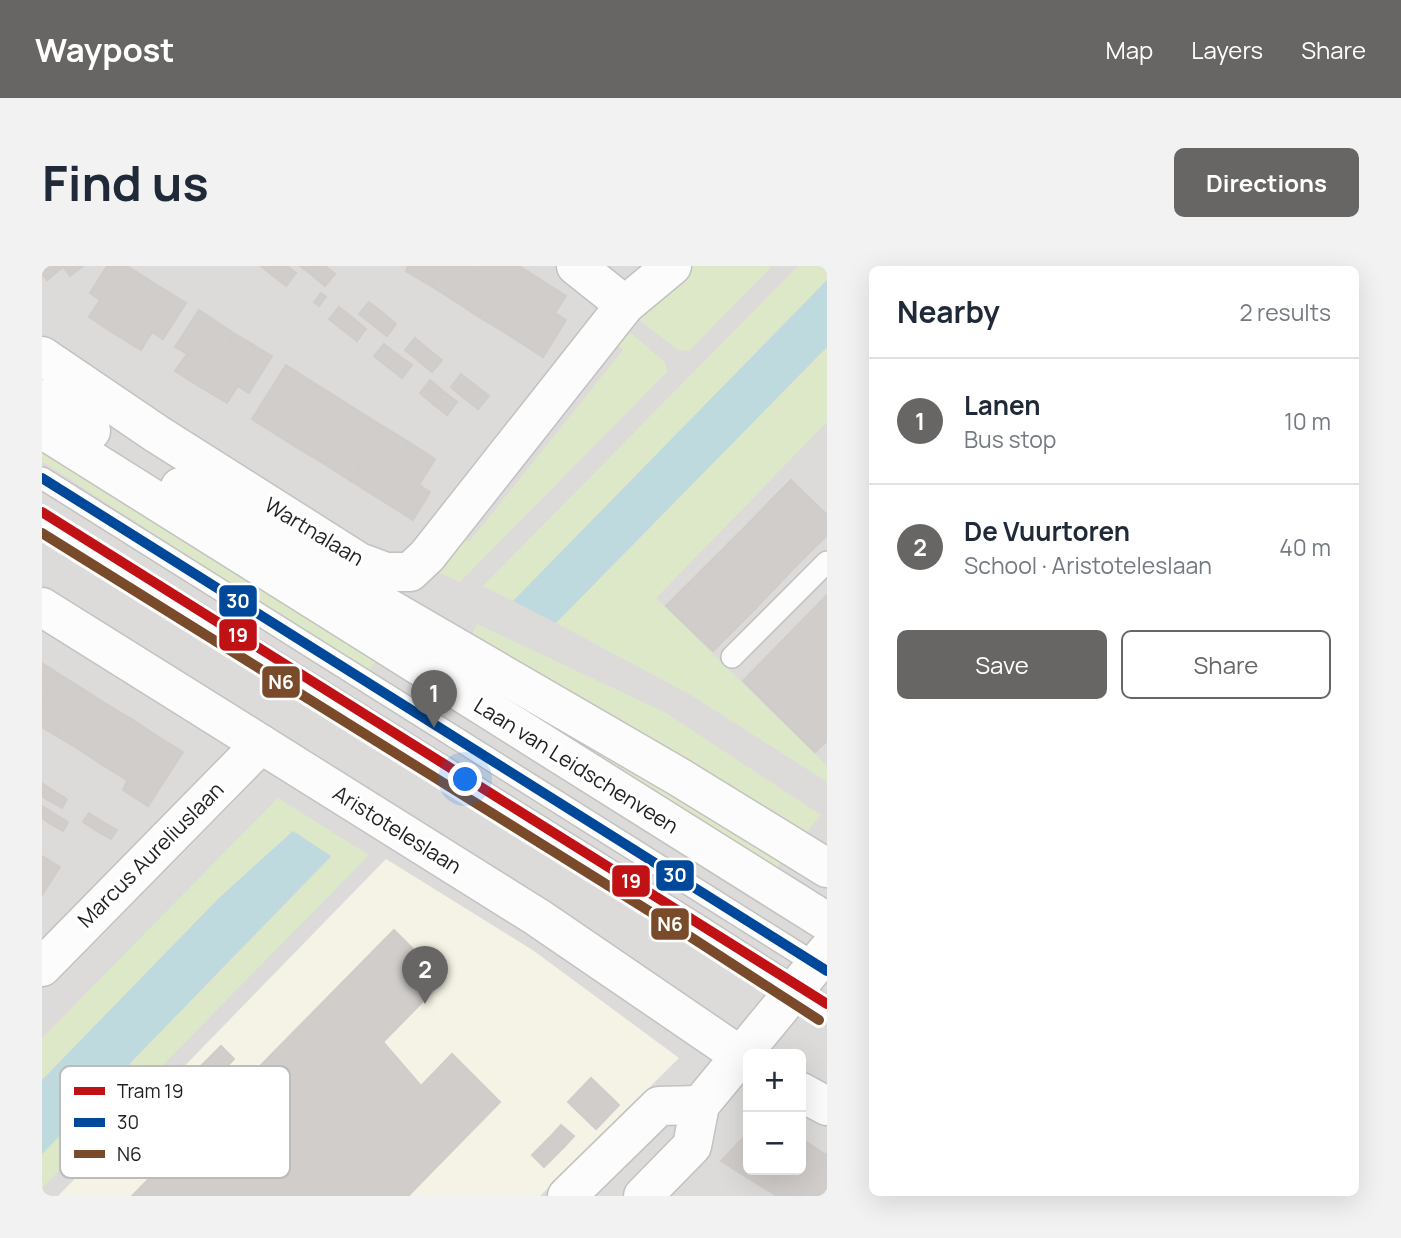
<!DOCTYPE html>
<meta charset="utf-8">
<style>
body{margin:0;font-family:Manrope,sans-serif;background:#f2f2f3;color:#1f2937}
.controls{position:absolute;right:21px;bottom:21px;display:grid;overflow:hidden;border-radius:10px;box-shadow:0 7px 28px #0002}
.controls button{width:63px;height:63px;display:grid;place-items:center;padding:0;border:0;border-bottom:2px solid #e0e1e3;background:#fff;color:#1f2937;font:35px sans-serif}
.you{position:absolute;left:424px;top:514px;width:24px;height:24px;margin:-18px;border:5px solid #fff;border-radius:50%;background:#1a73e8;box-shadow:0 0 0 10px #1a73e833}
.badge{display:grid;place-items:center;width:46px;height:46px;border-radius:50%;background:#676665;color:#fff;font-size:23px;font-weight:700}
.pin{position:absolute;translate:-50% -58px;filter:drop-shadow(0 2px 4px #0008)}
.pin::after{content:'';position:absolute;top:37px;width:24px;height:21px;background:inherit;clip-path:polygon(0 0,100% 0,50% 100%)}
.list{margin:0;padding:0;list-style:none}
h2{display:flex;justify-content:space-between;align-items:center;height:91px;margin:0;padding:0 28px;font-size:30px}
h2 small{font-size:23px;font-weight:400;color:#747a83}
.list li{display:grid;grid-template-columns:46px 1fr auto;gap:21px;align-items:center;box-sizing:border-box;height:126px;padding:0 28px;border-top:2px solid #e0e1e3}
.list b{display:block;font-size:26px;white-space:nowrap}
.list p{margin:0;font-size:23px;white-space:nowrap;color:#747a83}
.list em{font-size:23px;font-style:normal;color:#747a83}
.actions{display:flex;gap:14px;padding:21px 28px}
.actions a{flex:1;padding:16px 0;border:2px solid #676665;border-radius:10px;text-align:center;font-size:24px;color:#676665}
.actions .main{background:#676665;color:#fff}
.map{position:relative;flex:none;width:785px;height:930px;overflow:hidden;border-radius:10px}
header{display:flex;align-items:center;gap:42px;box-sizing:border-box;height:98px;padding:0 35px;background:#676665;color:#fff}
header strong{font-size:33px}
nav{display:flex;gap:38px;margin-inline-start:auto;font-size:24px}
.intro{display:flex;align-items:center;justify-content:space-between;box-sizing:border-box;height:168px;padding:0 42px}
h1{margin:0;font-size:49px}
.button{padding:18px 32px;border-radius:10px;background:#676665;color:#fff;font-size:24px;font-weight:700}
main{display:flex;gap:42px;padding:0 42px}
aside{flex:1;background:#fff;border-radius:10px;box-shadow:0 7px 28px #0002}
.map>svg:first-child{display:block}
.residential{fill:#dcdbd9;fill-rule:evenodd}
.education{fill:#f5f3e5}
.grass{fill:#dde8c9}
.parking{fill:#dddcdb}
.water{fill:#bedade}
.building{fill:#d0cdcb;stroke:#d0ccca;stroke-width:2}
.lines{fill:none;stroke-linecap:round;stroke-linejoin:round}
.service-casing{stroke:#c3c2c0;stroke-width:24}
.minor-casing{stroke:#c3c2c0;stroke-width:41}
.tertiary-casing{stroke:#c3c2c0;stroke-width:41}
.service{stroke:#fcfcfc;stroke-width:21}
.minor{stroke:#fcfcfc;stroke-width:38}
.tertiary{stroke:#fcfcfc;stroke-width:38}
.bus-1-casing{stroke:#fff;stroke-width:16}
.bus-2-casing{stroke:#fff;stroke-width:16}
.bus-1{stroke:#004899;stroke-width:10}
.bus-2{stroke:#7a4b2a;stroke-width:10}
.tram-1-casing{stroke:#fff;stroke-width:16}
.tram-1{stroke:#c01115;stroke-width:10}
.labels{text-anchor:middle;stroke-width:6;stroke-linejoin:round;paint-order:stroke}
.street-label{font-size:21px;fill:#1f1f1f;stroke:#fff}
.key{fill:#fff;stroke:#bcbcbc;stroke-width:2}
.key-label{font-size:19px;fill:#1f1f1f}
.line-badge{stroke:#fff;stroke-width:2.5}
.badge-label{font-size:19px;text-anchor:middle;font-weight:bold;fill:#fff}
</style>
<header>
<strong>Waypost</strong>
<nav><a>Map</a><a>Layers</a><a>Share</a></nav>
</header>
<div class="intro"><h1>Find us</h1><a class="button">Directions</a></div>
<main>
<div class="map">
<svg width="785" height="930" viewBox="0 0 785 930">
<rect width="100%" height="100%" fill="#edebe8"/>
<path class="residential" d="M0 0H785V930H0ZM706 788H759V904H706Z"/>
<path class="education" d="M344 593 492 685 637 792 498 930H16Z"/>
<g class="grass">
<path d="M652 0H730L647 85 636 84 595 52V47Z"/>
<path d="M756 0H785V14L471 335 441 320Z"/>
<path d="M586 65 623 96 625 106 418 316 395 306 417 269 427 276 581 84 572 75Z"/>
<path d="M785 81V159L783 158 614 332 785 500V516L649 429 514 357Z"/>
<path d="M0 178 338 391 326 406 0 195Z"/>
<path d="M435 358 624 447 779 549 760 572 427 376Z"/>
<path d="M412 392 745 590 730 607 406 404Z"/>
<path d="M236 532 327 589 0 922V888L289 591 250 566 176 633 0 814V772Z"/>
</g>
<path class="parking" d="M189 529 195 535 12 722 7 717Z"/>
<g class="water">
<path d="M785 14V81L514 357 471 335Z"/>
<path d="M251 565 289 590 0 888V814L176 633Z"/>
</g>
<g class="building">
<path d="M0 0H41L28 10 21 1 5 14 0 8Z"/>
<path d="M65 0H85L107 14 73 68 47 51 58 34 48 27Z"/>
<path d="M219 0H237L230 9Z"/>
<path d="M237 0H245L254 7 244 20 230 9Z"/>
<path d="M258 0H277L270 9Z"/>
<path d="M277 0H283L293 8 283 20 270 9Z"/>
<path d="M366 0H401L389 20 364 5Z"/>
<path d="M401 0H435L413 35 389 20Z"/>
<path d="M435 0H469L437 51 413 35Z"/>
<path d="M469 0H477L496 12 462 66 437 51Z"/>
<path d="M496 12 524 30 513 47 524 54 501 91 462 66Z"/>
<path d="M107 14 144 37 121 73 110 66 99 84 73 68Z"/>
<path d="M279 27 284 31 277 40 272 36Z"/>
<path d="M327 36 341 47 331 59 317 48Z"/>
<path d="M297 41 311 52 301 64 287 53Z"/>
<path d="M157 44 193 68 160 122 133 105 145 88 133 81Z"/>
<path d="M341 47 354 58 345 70 331 59Z"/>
<path d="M311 52 324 63 315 75 301 64Z"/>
<path d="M193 68 230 90 207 127 196 120 185 137 160 122Z"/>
<path d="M373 72 386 83 377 95 363 84Z"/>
<path d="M342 78 356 89 346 101 332 90Z"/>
<path d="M386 83 400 94 390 106 377 95Z"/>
<path d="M356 89 370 99 360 112 346 101Z"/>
<path d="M244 99 269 115 235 169 210 153Z"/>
<path d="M419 108 433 119 422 132 409 121Z"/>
<path d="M388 114 401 125 391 138 378 127Z"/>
<path d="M269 115 293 130 259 184 235 169Z"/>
<path d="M433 119 447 130 436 143 422 132Z"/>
<path d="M401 125 415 136 405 149 391 138Z"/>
<path d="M293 130 318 146 284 199 259 184Z"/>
<path d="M318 146 342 161 309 215 284 199Z"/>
<path d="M342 161 367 176 333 230 309 215Z"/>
<path d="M367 176 393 193 377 219 388 226 371 254 333 230Z"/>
<path d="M749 214 785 249V269L773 281 728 235Z"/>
<path d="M728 235 773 281 753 301 708 256Z"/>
<path d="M708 256 753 301 733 322 687 277Z"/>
<path d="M687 277 733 322 713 343 667 297Z"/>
<path d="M667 297 713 343 692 364 646 318Z"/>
<path d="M646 318 692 364 671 385 624 340Z"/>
<path d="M785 329V475L773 486 701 415Z"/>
<path d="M0 397 17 408 0 434Z"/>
<path d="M17 408 41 423 13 469 0 461V434Z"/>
<path d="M41 423 66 439 38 484 13 469Z"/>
<path d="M66 439 91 454 62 500 38 484Z"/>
<path d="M91 454 115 470 81 524 85 514 62 500Z"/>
<path d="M115 470 141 486 106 540 81 524Z"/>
<path d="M0 517 12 525 6 534 0 530Z"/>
<path d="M12 525 25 533 20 542 6 534Z"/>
<path d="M0 540 13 548 7 557 0 552Z"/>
<path d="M47 547 61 556 55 565 41 556Z"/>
<path d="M13 548 26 556 21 565 7 557Z"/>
<path d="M61 556 75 564 69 573 55 565Z"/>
<path d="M0 590 18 601 0 629Z"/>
<path d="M352 664 402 714 341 776 379 820 410 788 458 836 366 930H90Z"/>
<path d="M179 780 192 793 165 821 151 808Z"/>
<path d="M549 812 577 839 554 863 526 836Z"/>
<path d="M519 859 532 870 522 881 510 869Z"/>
<path d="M510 869 522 881 502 901 490 889Z"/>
<path d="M702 871 706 874V904H740L727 925 679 895Z"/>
<path d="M760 873 784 889 758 930H735L727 925 740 904H759Z"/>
<path d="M784 889 785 930H758Z"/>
</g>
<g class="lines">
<g class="service-casing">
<g id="service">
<path d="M0 212 780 702"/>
<path d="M0 251 651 656 785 742"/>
<path d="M690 391 785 296"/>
</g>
</g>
<g class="minor-casing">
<g id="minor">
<path d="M534 0 583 39"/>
<path d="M0 90 115 168 317 296 344 306H368L385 290 583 39 630 0"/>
<path d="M0 341 495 651 706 795"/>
<path d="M0 701 219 478"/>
<path d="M759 826 785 840"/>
<path d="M525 930 617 840 658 839"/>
<path d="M601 930 650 880 658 839 785 685"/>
</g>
</g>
<g class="tertiary-casing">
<g id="tertiary">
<path d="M0 133 49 165"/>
<path d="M0 163 785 656"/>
<path d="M138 221 637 511 785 602"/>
</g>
</g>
<use href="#service" class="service"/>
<use href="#minor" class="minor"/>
<use href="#tertiary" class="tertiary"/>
<g class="bus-1-casing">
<path id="bus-1" d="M0 212 785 705"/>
</g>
<g class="bus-2-casing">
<path id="bus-2" d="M0 267 644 668 777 754"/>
</g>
<use href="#bus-1" class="bus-1"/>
<use href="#bus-2" class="bus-2"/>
<g class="tram-1-casing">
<path id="tram-1" d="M0 246 785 738"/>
</g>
<use href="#tram-1" class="tram-1"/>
</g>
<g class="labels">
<g class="street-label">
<text transform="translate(272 266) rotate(31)" y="7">Wartnalaan</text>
<text transform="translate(534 500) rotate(32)" y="7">Laan van Leidschenveen</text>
<text transform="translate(355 564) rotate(32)" y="7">Aristoteleslaan</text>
<text transform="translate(109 589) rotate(-45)" y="7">Marcus Aureliuslaan</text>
</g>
</g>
<rect x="18" y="800" width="230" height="112" rx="10" class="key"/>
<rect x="32" y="821" width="31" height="8" fill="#c01115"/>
<rect x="32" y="852" width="31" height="9" fill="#004899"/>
<rect x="32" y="884" width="31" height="8" fill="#7a4b2a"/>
<g class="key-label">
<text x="75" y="832">Tram 19</text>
<text x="75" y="863">30</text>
<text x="75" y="895">N6</text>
</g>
<g class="line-badge">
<rect x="176" y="318" width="40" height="34" rx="7" fill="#004899"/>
<rect x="176" y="352" width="40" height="34" rx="7" fill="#c01115"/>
<rect x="219" y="399" width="40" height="34" rx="7" fill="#7a4b2a"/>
<rect x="613" y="593" width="40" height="33" rx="7" fill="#004899"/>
<rect x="569" y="598" width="40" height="34" rx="7" fill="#c01115"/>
<rect x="608" y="641" width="40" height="34" rx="7" fill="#7a4b2a"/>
</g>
<g class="badge-label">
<text x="196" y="342">30</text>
<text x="196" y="376">19</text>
<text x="239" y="423">N6</text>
<text x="633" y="616">30</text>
<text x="589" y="622">19</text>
<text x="628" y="665">N6</text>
</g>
</svg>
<div class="controls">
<button>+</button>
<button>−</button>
</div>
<div class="you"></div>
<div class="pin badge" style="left:392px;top:462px">1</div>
<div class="pin badge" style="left:383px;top:738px">2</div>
</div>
<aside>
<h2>Nearby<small>2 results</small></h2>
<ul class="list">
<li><span class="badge">1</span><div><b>Lanen</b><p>Bus stop</p></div><em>10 m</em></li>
<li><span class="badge">2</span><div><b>De Vuurtoren</b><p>School · Aristoteleslaan</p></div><em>40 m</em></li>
</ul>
<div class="actions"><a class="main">Save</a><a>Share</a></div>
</aside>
</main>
